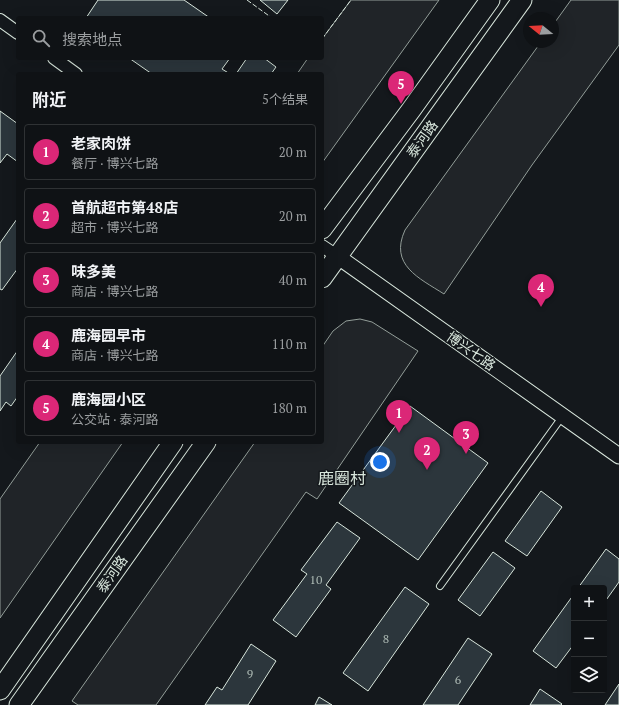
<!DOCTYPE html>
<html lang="zh">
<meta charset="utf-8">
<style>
body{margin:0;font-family:"PT Serif","Noto Sans SC",serif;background:#1d2022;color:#f1f3f6}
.controls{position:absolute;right:12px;bottom:12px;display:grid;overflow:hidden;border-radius:4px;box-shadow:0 4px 16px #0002}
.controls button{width:36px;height:36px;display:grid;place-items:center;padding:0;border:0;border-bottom:1px solid #2f3234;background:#0f1215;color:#f1f3f6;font:20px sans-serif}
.compass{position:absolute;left:523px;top:12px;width:36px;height:36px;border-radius:50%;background:#0f1215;box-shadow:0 4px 16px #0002;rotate:288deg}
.you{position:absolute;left:380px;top:462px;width:14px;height:14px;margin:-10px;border:3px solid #fff;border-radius:50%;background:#1a73e8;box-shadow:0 0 0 6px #1a73e833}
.badge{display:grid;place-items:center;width:26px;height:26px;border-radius:50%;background:#db2777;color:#fff;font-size:13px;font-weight:700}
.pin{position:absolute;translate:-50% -33px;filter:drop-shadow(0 1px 2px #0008)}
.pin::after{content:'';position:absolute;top:21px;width:14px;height:12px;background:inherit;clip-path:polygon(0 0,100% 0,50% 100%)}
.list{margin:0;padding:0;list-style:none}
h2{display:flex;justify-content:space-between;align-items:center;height:52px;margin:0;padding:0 16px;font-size:17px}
h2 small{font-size:13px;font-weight:400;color:#9b9ea0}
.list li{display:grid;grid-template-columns:26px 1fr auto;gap:12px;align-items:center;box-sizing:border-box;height:56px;margin:0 8px 8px;padding:0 8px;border:1px solid #2f3234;border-radius:4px}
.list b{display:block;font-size:15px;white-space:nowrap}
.list p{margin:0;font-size:13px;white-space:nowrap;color:#9b9ea0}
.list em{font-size:13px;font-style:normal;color:#9b9ea0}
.icon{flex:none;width:22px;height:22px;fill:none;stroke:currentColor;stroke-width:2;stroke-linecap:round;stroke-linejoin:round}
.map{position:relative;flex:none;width:619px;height:705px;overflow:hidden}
.search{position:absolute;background:#0f1215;box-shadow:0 4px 16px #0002;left:16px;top:16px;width:308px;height:44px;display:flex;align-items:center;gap:10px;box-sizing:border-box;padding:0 14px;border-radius:4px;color:#9b9ea0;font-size:15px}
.panel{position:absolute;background:#0f1215;box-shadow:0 4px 16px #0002;left:16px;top:72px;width:308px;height:372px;border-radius:4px}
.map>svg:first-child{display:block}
.green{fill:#202428;stroke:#939e99}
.building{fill:#2c363c;stroke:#d8e6dc}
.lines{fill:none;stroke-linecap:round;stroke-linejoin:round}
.service-casing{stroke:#d8e6dc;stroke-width:8}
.minor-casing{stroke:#d8e6dc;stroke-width:14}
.tertiary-casing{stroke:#d8e6dc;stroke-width:17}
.primary-casing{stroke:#d8e6dc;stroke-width:21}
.service{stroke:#14181c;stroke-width:6}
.minor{stroke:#14181c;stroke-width:12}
.tertiary{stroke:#14181c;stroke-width:15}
.primary{stroke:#14181c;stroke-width:19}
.fence{stroke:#d8e6dc;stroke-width:1;stroke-dasharray:5 2;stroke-linecap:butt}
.labels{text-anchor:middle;stroke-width:3;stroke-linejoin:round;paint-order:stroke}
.number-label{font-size:12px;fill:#adbab4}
.street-label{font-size:14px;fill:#d8e6dc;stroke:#14181c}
.quarter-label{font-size:16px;fill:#d8e6dc;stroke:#14181c}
</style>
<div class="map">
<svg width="619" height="705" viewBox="0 0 619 705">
<rect width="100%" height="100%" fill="#14181c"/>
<g class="green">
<path d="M351 0H439L322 163V74H297L308 58H322V39Z"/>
<path d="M571 0H619V45L532 165 444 294C419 278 389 265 405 230L541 42H553V25Z"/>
<path d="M360 319 372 322 418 351 317 499 306 492 156 705H78L72 701 255 442H322V347L333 331 346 321Z"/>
<path d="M40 442H123L0 618V499Z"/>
</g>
<g class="building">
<path d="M98 0H184L210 18H86Z"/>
<path d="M260 0H288L277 14Z"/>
<path d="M129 58H230L222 69 230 74H152Z"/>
<path d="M247 58H264L276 67 271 74H236Z"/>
<path d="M0 111 18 124V162L7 154 0 163Z"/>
<path d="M17 219 18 268 2 290 0 289V243Z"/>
<path d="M18 350V396L11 406 6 402 0 411V376Z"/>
<path d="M410 406 488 463 418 560 339 503Z"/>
<path d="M541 491 562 507 527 556 505 541Z"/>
<path d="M337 522 360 538 326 585 331 589 296 637 273 620 307 574 301 570Z"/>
<path d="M606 549 619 559V582L604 603V588H578Z"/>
<path d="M493 552 515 568 480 616 458 600Z"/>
<path d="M405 587 429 604 368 691 343 673Z"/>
<path d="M574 594V644L556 668 533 651Z"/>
<path d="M468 638 492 654 458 705H423Z"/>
<path d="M251 644 276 661 248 705H205L217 687 222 690Z"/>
<path d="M619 684V705H605Z"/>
<path d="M540 689 562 704 561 705H530Z"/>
<path d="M319 697 332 705H315Z"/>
</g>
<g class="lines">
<g class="service-casing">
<path id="service" d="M440 586 562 417"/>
</g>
<g class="minor-casing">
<g id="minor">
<path d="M0 20 18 33"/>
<path d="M54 58 76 74"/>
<path d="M322 246 337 256"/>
</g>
</g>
<g class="tertiary-casing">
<path id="tertiary" d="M337 256 619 456"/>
</g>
<g class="primary-casing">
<g id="primary">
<path d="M322 229 411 110 490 0"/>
<path d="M322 278 522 0"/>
<path d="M0 690 173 442"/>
<path d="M19 705 206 442"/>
</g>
</g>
<use href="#service" class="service"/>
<use href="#minor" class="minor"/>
<use href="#tertiary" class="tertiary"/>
<use href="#primary" class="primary"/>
<g class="fence">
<path d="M247 0 272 18"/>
<path d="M322 39 351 0"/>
</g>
</g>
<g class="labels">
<g class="number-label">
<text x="316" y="584">10</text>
<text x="386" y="643">8</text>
<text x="250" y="678">9</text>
<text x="458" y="684">6</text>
</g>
<g class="street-label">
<text transform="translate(422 139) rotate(-54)" y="5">泰河路</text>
<text transform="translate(471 351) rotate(35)" y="5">博兴七路</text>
<text transform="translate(112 574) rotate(-55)" y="5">泰河路</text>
</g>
<g class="quarter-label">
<text x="342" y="484">鹿圈村</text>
</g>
</g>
</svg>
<div class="controls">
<button>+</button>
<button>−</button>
<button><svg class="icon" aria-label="layers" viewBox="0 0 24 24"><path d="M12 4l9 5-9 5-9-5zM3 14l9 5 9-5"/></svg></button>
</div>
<svg class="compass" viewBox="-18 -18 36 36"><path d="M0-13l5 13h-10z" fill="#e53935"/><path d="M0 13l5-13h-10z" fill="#9b9ea0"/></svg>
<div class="you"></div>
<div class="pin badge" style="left:399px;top:433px">1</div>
<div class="pin badge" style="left:427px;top:470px">2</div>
<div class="pin badge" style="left:466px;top:454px">3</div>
<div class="pin badge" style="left:541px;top:307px">4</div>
<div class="pin badge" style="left:401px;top:104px">5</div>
<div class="search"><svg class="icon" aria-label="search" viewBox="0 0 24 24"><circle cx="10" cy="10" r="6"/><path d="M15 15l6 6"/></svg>搜索地点</div>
<section class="panel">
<h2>附近<small>5个结果</small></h2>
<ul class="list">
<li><span class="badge">1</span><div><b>老家肉饼</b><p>餐厅 · 博兴七路</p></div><em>20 m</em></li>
<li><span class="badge">2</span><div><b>首航超市第48店</b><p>超市 · 博兴七路</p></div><em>20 m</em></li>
<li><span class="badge">3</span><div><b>味多美</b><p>商店 · 博兴七路</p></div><em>40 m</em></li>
<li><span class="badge">4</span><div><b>鹿海园早市</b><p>商店 · 博兴七路</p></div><em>110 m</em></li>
<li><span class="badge">5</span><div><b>鹿海园小区</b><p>公交站 · 泰河路</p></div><em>180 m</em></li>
</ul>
</section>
</div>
